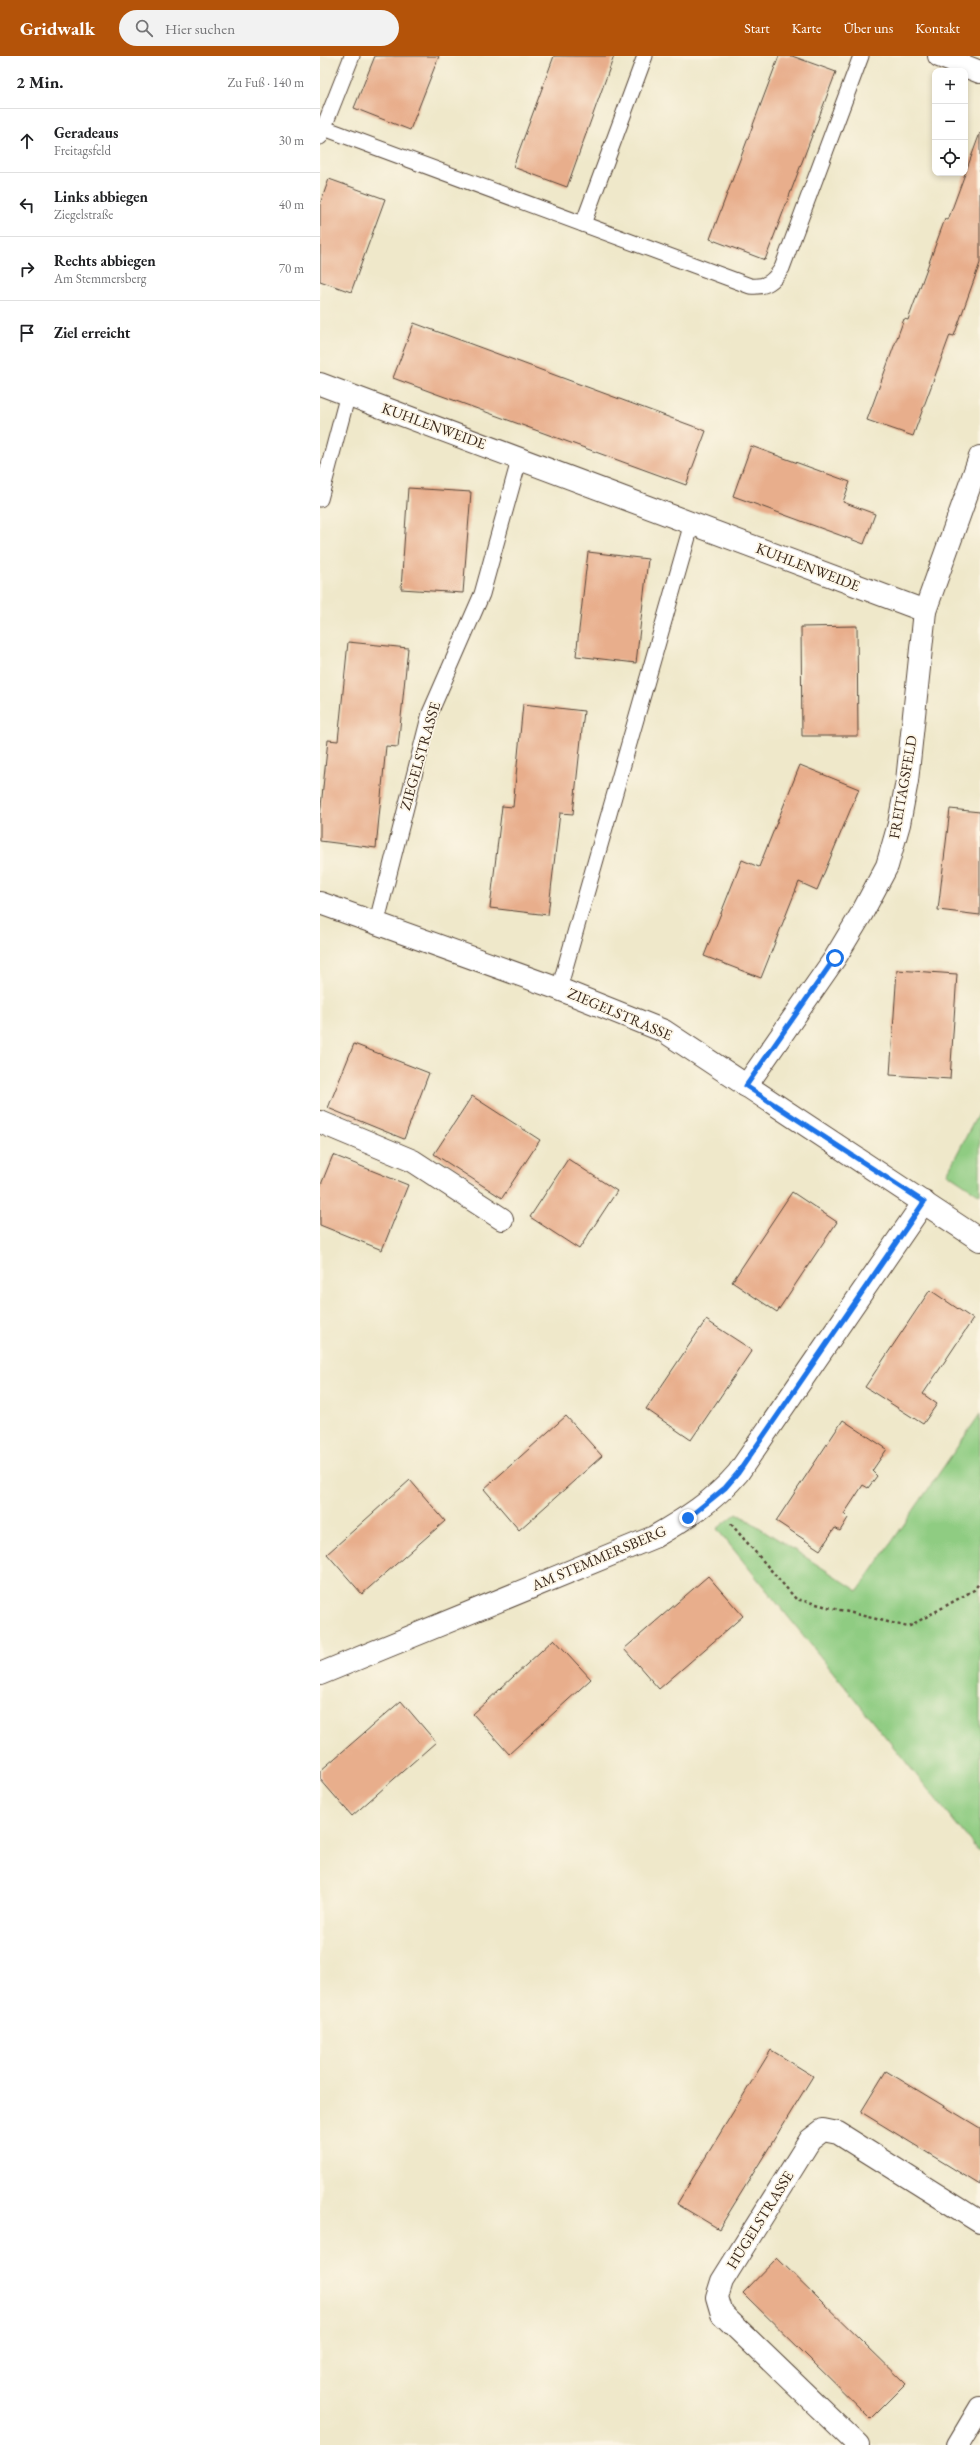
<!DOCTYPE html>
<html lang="de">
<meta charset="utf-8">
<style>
body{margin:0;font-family:"EB Garamond",serif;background:#f2f2f2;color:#202124}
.controls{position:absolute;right:12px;top:12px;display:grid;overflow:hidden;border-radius:8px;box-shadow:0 2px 6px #0003}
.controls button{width:36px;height:36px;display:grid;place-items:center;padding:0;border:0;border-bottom:1px solid #e0e0e0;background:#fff;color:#202124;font:20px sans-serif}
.stop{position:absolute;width:12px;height:12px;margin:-9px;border:3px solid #1a73e8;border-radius:50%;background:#fff}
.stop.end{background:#1a73e8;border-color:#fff;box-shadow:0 1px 4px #0008}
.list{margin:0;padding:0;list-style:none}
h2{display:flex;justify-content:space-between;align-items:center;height:52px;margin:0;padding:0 16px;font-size:17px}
h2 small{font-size:13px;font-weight:400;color:#757577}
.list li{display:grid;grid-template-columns:26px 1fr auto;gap:12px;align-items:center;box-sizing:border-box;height:64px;padding:0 16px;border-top:1px solid #e0e0e0}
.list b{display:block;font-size:15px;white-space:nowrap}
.list p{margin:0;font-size:13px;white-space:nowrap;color:#757577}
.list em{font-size:13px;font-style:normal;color:#757577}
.icon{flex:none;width:22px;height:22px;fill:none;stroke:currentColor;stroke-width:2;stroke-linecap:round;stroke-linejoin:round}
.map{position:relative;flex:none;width:660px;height:2389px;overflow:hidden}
header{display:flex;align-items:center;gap:24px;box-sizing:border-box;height:56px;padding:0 20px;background:#b45309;color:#fff}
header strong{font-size:19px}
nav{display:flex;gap:22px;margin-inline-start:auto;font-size:14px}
.search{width:280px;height:36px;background:#f2f2f2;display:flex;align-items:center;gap:10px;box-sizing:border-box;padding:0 14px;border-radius:22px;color:#757577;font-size:15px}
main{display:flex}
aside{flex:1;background:#fff}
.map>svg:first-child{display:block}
.green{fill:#8fcc82;stroke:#657b50}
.building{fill:#e8ae8c}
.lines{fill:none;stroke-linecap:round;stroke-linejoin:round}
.service-casing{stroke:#564638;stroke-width:17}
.minor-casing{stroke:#564638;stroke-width:24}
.path{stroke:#564638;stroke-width:2.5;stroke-dasharray:3 3;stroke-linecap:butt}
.service{stroke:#fff;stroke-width:15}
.minor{stroke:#fff;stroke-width:22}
.route{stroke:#1a73e8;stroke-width:5}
.labels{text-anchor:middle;stroke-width:3.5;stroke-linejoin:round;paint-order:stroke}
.street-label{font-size:15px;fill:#3b2a1e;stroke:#fcf5e5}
</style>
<header>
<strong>Gridwalk</strong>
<div class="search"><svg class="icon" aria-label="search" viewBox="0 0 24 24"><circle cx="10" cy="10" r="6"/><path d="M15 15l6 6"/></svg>Hier suchen</div>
<nav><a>Start</a><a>Karte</a><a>Über uns</a><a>Kontakt</a></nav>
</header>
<main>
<aside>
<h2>2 Min.<small>Zu Fuß · 140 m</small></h2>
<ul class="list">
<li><svg class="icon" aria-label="ahead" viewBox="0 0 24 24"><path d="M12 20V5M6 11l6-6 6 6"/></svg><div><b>Geradeaus</b><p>Freitagsfeld</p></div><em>30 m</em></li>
<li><svg class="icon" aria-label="left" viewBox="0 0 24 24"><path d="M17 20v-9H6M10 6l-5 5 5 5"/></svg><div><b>Links abbiegen</b><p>Ziegelstraße</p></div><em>40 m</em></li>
<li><svg class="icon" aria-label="right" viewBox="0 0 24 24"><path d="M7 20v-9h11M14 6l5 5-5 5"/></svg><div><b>Rechts abbiegen</b><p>Am Stemmersberg</p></div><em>70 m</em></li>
<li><svg class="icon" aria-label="arrive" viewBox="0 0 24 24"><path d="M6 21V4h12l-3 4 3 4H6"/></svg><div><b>Ziel erreicht</b></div></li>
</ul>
</aside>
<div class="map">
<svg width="660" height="2389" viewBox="0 0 660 2389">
<rect width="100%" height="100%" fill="#fcf5e5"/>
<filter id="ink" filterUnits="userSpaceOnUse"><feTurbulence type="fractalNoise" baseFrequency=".025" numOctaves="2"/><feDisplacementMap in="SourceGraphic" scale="8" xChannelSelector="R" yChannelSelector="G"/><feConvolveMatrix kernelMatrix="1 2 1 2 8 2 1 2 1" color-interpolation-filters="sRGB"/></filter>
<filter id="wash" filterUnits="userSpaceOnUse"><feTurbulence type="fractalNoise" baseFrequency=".012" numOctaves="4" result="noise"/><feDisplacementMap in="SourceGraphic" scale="16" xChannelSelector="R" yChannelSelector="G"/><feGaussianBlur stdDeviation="0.9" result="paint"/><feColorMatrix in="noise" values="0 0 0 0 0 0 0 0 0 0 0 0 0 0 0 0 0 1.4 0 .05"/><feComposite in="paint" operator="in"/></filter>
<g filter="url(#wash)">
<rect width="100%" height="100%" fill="#efe8ca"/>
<g class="green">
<path d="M660 1054V1139L627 1117Z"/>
<path d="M660 1358V1793L658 1795 397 1473 417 1457 538 1535Z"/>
</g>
<g id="blocks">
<g class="building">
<path d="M55 0H119L90 74 34 52Z"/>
<path d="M234 0H294L247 131 193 111Z"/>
<path d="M459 0H472L516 16 445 204 390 183Z"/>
<path d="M660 77V207L634 280 630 279 593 380 547 364 584 263 588 264 625 163 628 164Z"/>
<path d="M9 123 65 143 31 236 0 225V148Z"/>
<path d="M94 267 386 375 366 429 73 322Z"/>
<path d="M431 390 530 426 523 446 555 458 544 488 413 440Z"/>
<path d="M88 432 151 436 143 537 81 533Z"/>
<path d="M268 496 328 503 316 607 256 600Z"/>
<path d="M537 570 538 680H482L481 571Z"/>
<path d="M28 586 88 592 78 691 66 690 56 792 0 785V760L8 684 18 685Z"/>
<path d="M203 648 264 655 253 758 240 757 228 859 170 852 182 750 193 751Z"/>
<path d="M480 709 539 733 497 834 479 826 441 922 384 900 422 804 439 811Z"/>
<path d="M630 753 660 756V859L618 854Z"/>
<path d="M577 914 637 918 630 1023 570 1019Z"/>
<path d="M34 988 109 1017 84 1083 8 1052Z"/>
<path d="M152 1040 220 1084 182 1142 114 1098Z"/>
<path d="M13 1099 88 1129 62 1194 0 1169V1131Z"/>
<path d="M248 1103 297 1135 259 1193 210 1161Z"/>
<path d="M472 1136 517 1166 457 1256 412 1226Z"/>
<path d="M610 1234 653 1263 603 1338 617 1348 603 1368 545 1331Z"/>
<path d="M386 1264 432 1294 371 1384 326 1353Z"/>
<path d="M246 1360 282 1400 199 1474 164 1433Z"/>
<path d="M523 1364 567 1393 552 1415 557 1420 548 1432 543 1429 524 1458 528 1462 520 1475 515 1472 500 1494 456 1465Z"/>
<path d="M90 1424 125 1465 42 1538 7 1498Z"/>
<path d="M388 1520 423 1560 339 1633 304 1593Z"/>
<path d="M234 1583 271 1623 189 1698 153 1658Z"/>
<path d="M81 1645 116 1686 32 1760 0 1723V1715Z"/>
<path d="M451 1994 493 2020 399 2173 357 2148Z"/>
<path d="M566 2015 660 2072V2129L541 2056Z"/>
<path d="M457 2202 586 2328 551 2363 423 2237Z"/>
</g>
</g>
</g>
<g filter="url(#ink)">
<use href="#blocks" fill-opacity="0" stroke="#564638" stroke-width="1"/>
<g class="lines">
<g class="service-casing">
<g id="service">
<path d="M4 72 430 230C446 232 454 225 462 212L541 0"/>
<path d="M0 81 32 0"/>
<path d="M263 168 325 0"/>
<path d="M0 443 28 338"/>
<path d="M56 869 110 657 162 538 200 401"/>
<path d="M239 933 372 467"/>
</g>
</g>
<g class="minor-casing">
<g id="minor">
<path d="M619 0 660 16"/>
<path d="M0 328 605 555"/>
<path d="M0 847 239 933 344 975 660 1184"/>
<path d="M426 1030 515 902 542 857 567 810 579 768 587 725 605 555 660 401"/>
<path d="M0 1066 93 1105 182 1163"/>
<path d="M0 1618 334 1481C365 1463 394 1445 418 1417L604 1146"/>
<path d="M538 2389 402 2258 397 2241 402 2225 490 2084 503 2074 518 2077 660 2166"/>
<path d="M638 2389 660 2352"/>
</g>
</g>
<path class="path" d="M411 1468 476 1543 588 1571 654 1534 660 1526"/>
<use href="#service" class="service"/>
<use href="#minor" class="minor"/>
</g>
</g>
<g class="lines" filter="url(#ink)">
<path class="route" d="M368 1462 405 1432 418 1417 604 1146 426 1030 515 902"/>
</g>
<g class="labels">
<g class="street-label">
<text transform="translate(114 370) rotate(20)" y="5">KUHLENWEIDE</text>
<text transform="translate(488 511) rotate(21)" y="5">KUHLENWEIDE</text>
<text transform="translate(100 700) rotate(-74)" y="5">ZIEGELSTRASSE</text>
<text transform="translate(583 731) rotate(-80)" y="5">FREITAGSFELD</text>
<text transform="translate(300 958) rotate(23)" y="5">ZIEGELSTRASSE</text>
<text transform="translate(279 1502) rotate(-23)" y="5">AM STEMMERSBERG</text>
<text transform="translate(440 2164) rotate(-58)" y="5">HÜGELSTRASSE</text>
</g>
</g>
</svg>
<div class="controls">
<button>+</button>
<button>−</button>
<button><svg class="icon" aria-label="locate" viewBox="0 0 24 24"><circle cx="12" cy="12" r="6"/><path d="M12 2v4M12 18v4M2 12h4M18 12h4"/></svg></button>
</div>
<div class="stop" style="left:515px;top:902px"></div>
<div class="stop end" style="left:368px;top:1462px"></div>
</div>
</main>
